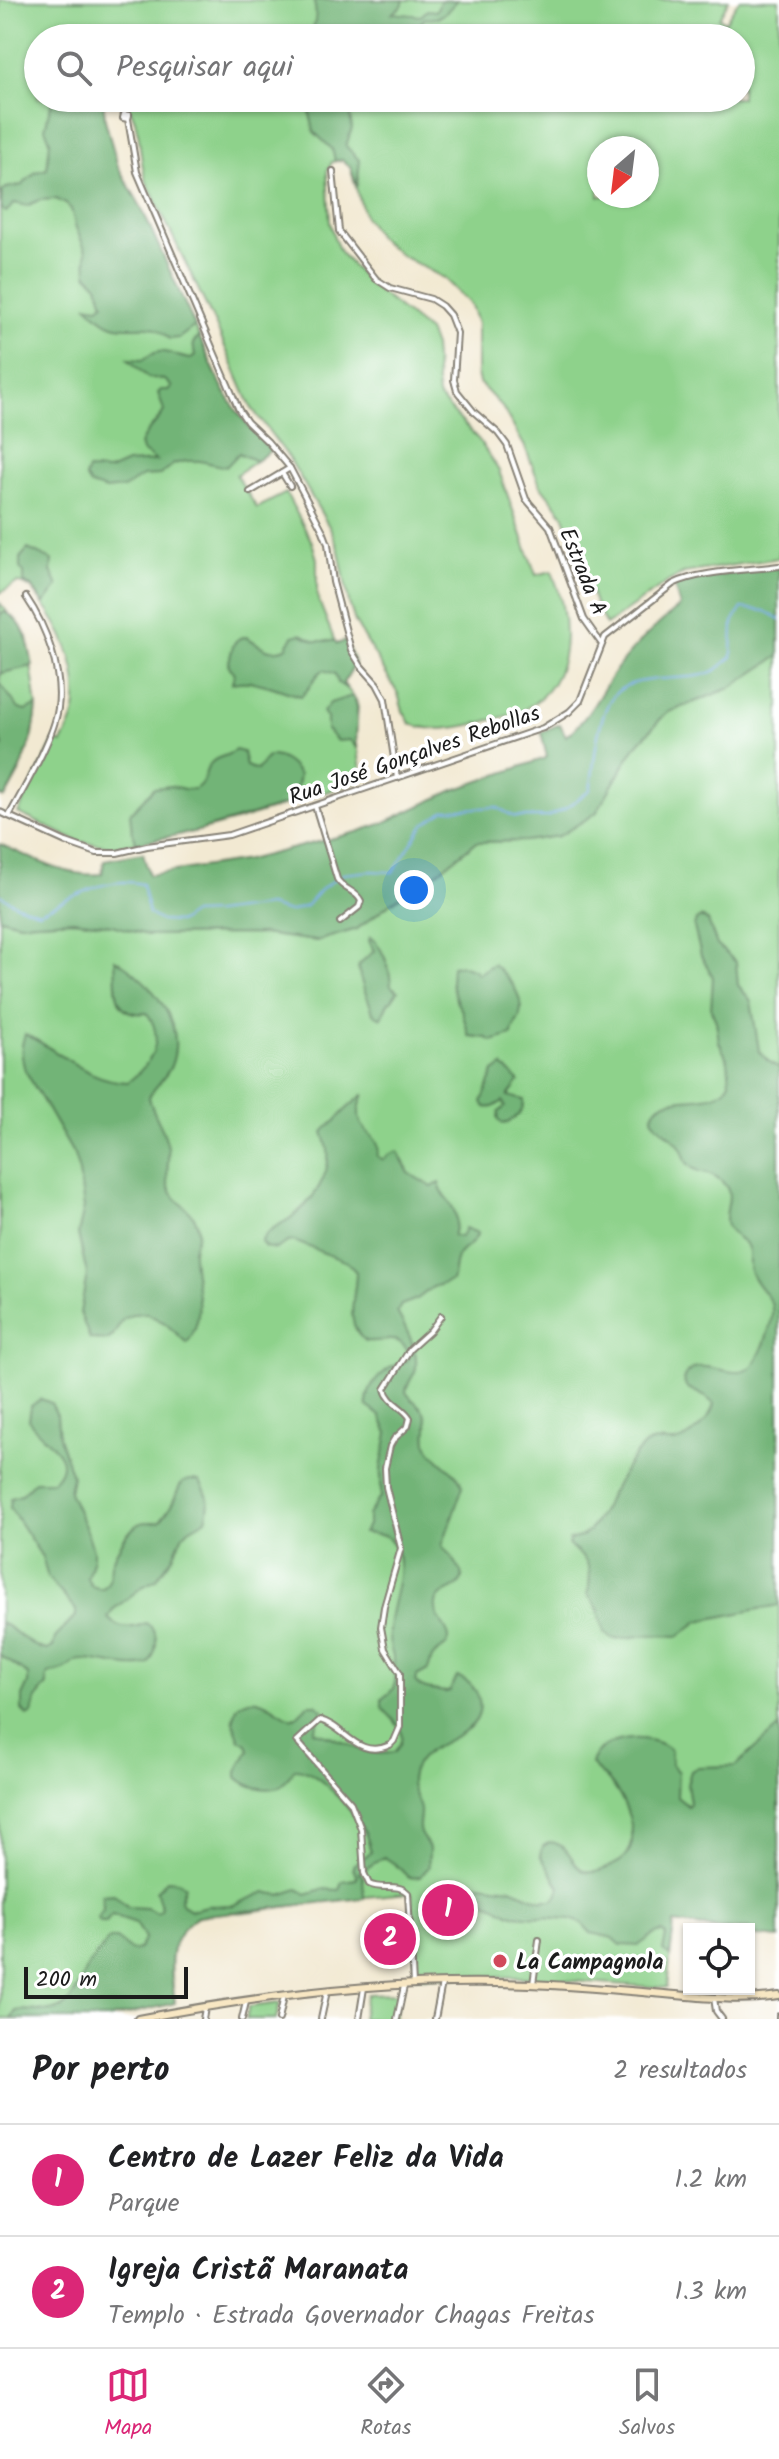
<!DOCTYPE html>
<html lang="pt">
<meta charset="utf-8">
<style>
body{margin:0;font-family:Kalam,sans-serif;background:#f2f2f2;color:#202124}
.controls{position:absolute;right:24px;bottom:24px;display:grid;overflow:hidden;border-radius:0px;box-shadow:0 2px 6px #0004}
.controls button{width:72px;height:72px;display:grid;place-items:center;padding:0;border:0;border-bottom:2px solid #e0e0e0;background:#fff;color:#202124;font:40px sans-serif}
.compass{position:absolute;left:587px;top:136px;width:72px;height:72px;border-radius:50%;background:#fff;box-shadow:0 2px 6px #0004;rotate:208deg}
.scale{position:absolute;left:24px;bottom:20px;width:164px;box-sizing:border-box;padding-left:8px;border:4px solid #1c1c1c;border-top:0;font-size:22px;line-height:28px;white-space:nowrap;color:#1c1c1c;-webkit-text-stroke:6px #fff;paint-order:stroke}
.you{position:absolute;left:414px;top:890px;width:28px;height:28px;margin:-20px;border:6px solid #fff;border-radius:50%;background:#1a73e8;box-shadow:0 0 0 12px #1a73e833}
.badge{display:grid;place-items:center;width:52px;height:52px;border-radius:50%;background:#db2777;color:#fff;font-size:26px;font-weight:700}
.pin{position:absolute;translate:-50% -50%;border:4px solid #fff;box-shadow:0 2px 8px #0006}
.list{margin:0;padding:0;list-style:none}
h2{display:flex;justify-content:space-between;align-items:center;height:104px;margin:0;padding:0 32px;font-size:34px}
h2 small{font-size:26px;font-weight:400;color:#757577}
.list li{display:grid;grid-template-columns:52px 1fr auto;gap:24px;align-items:center;box-sizing:border-box;height:112px;padding:0 32px;border-top:2px solid #e0e0e0}
.list b{display:block;font-size:30px;white-space:nowrap}
.list p{margin:0;font-size:26px;white-space:nowrap;color:#757577}
.list em{font-size:26px;font-style:normal;color:#757577}
.icon{flex:none;width:44px;height:44px;fill:none;stroke:currentColor;stroke-width:2;stroke-linecap:round;stroke-linejoin:round}
.map{position:relative;flex:none;width:779px;height:2019px;overflow:hidden}
.search{position:absolute;background:#fff;box-shadow:0 2px 6px #0004;left:24px;right:24px;top:24px;height:88px;display:flex;align-items:center;gap:20px;box-sizing:border-box;padding:0 28px;border-radius:44px;color:#757577;font-size:30px}
.sheet{height:328px;background:#fff}
nav{display:flex;justify-content:space-around;align-items:center;box-sizing:border-box;height:112px;border-top:2px solid #e0e0e0;background:#fff;font-size:22px;color:#757577}
nav a{display:grid;justify-items:center;gap:4px}
nav .on{color:#db2777}
.map>svg:first-child{display:block}
.green{fill:#8ed28b;stroke:#557754;stroke-width:2;fill-rule:evenodd}
.forest{fill:#72b477;stroke:#47684a;stroke-width:2}
.lines{fill:none;stroke-linecap:round;stroke-linejoin:round}
.stream{stroke:#76aae3;stroke-width:2}
.street-casing{stroke:#878277;stroke-width:8}
.secondary-casing{stroke:#878277;stroke-width:10}
.street{stroke:#fff;stroke-width:4}
.secondary{stroke:#f8e7c3;stroke-width:6}
.poi-dot{fill:#d1495b;stroke:#fff;stroke-width:3}
.labels{text-anchor:middle;stroke-width:7;stroke-linejoin:round;paint-order:stroke}
.street-label{font-size:22px;fill:#1c1c1c;stroke:#fff}
.poi-label{font-size:22px;font-weight:bold;fill:#1c1c1c;stroke:#fff;text-anchor:start}
</style>
<div class="map">
<svg width="779" height="2019" viewBox="0 0 779 2019">
<rect width="100%" height="100%" fill="#fff"/>
<filter id="ink" filterUnits="userSpaceOnUse"><feTurbulence type="fractalNoise" baseFrequency=".0125" numOctaves="2"/><feDisplacementMap in="SourceGraphic" scale="16" xChannelSelector="R" yChannelSelector="G"/><feConvolveMatrix kernelMatrix="1 2 1 2 8 2 1 2 1" color-interpolation-filters="sRGB"/></filter>
<filter id="wash" filterUnits="userSpaceOnUse"><feTurbulence type="fractalNoise" baseFrequency=".006" numOctaves="4" result="noise"/><feDisplacementMap in="SourceGraphic" scale="32" xChannelSelector="R" yChannelSelector="G"/><feGaussianBlur stdDeviation="1.8" result="paint"/><feColorMatrix in="noise" values="0 0 0 0 0 0 0 0 0 0 0 0 0 0 0 0 0 1.4 0 .05"/><feComposite in="paint" operator="in"/></filter>
<g filter="url(#wash)">
<rect width="100%" height="100%" fill="#f2e9d2"/>
<g class="green">
<path d="M0 0H729L719 18 725 22 739 0H779V558L684 573 669 581 606 625 596 606 563 514 540 485 525 447 502 407 479 383 477 374V324L471 305 444 278 402 256 379 238 365 218 350 167 342 160 332 162 327 172 330 222 334 238 340 252 369 284 428 331 434 346 438 396 479 440 499 471 536 575 552 571C570 618 576 680 525 709 513 716 497 718 483 722 460 727 433 734 410 723L403 711 398 694 355 622 349 603 339 551 331 530 289 458 251 407 216 326 147 183C136 152 145 124 122 98H741V38H38V98H103L105 120 118 167 141 207 222 388 238 415 271 450 236 475 257 508 286 493 312 542 317 559V596L336 644 345 641 355 664 343 683 356 700 358 708 355 733 363 780 239 820 198 831 112 847 77 841 18 813 54 740 62 743C68 730 76 716 76 701 78 663 63 630 41 601 34 591 30 584 17 583L0 593ZM599 148H647V196H599Z"/>
<path d="M0 603 27 637 37 706 33 736 21 769 5 798 0 796Z"/>
<path d="M779 656V1938L749 1935V1929H720L674 1923 667 1988 519 1977H416L412 1893C357 1896 302 1905 247 1912 231 1914 207 1909 193 1919 164 1940 171 1972 175 2003L107 2019H0V918L20 923 73 920 112 925 147 935 262 934 316 941 357 929 388 905 438 872 476 842 526 841 596 813 634 748 666 713 730 688Z"/>
<path d="M400 1993 394 2019H362L365 2000 368 1994Z"/>
<path d="M280 2003 276 2019H246L249 2007Z"/>
</g>
<g class="forest">
<path d="M313 0H404L402 6 393 13 421 16 427 10 436 11 441 0H457C448 11 441 21 425 18L412 33 401 36 308 38C315 27 318 13 313 0Z"/>
<path d="M53 98H103L105 120 118 167 141 207 195 326 179 338 169 339C153 318 135 332 113 325 101 321 95 312 86 305L98 307 104 303 98 285 87 274 86 251 76 228 71 209 66 204 56 199 39 200 27 206 15 203 6 212 1 209 2 192 6 188 22 185 36 172 47 169 50 141 45 128Z"/>
<path d="M302 98H347L352 128 346 146 360 161 357 186 350 167 342 160 335 161 332 149 314 132 309 109 296 102Z"/>
<path d="M199 336C219 384 233 414 271 450L256 461 239 453 226 467 200 461H186L174 464 160 475 143 476 124 488 106 490 90 485 85 477 88 470 109 471 127 463 156 461 142 451 140 444C145 430 157 424 164 411L158 393 161 390H169L172 387 165 380 148 378 128 359 143 360C164 343 170 357 191 359L195 356 193 343Z"/>
<path d="M28 549 52 560 51 571 58 586 44 604 32 587 24 583V573L20 568V558Z"/>
<path d="M779 567V656L730 688 666 713 634 748 596 813 559 836 526 841 476 842 438 872 388 905 357 929 316 941 262 934 147 935 112 925 73 920 20 923 0 918V844C32 858 66 878 102 874L104 860 143 853 149 875 247 860 357 832 381 824 454 790 543 759 547 757 541 732 560 724 566 736C594 713 598 694 618 667 635 644 658 624 680 606L674 586 693 579Z"/>
<path d="M5 612C26 622 29 645 33 666L2 673 0 676V614Z"/>
<path d="M301 634 315 641H335L337 644 345 641 355 664 343 683 347 689 338 683 335 674 324 670C313 675 312 689 301 696 275 690 261 678 232 683L234 674 228 664C233 653 230 637 246 637 262 645 267 655 286 648L293 636Z"/>
<path d="M0 683 19 709 25 711 37 706C35 740 21 768 5 798L0 796V751L3 745 0 737Z"/>
<path d="M352 696C362 712 354 730 357 748L350 740 337 741 327 730V718L323 712 330 703Z"/>
<path d="M235 750 243 752 246 766 257 770 268 756C281 755 292 764 299 775L296 792 301 800 198 831 137 843 132 832 130 813 154 788 171 786 184 789H195C209 780 202 771 212 762 218 756 227 757 235 750Z"/>
<path d="M701 917 708 921 717 945 736 962 738 985 751 1001 759 1050 767 1060 779 1068V1605L699 1621 679 1636 650 1635 614 1639 605 1633 598 1609 588 1594C592 1569 591 1561 569 1546V1540L580 1537 589 1531C608 1505 621 1467 644 1446 653 1438 664 1443 674 1442 690 1440 711 1419 714 1404L706 1397 686 1387 683 1379C699 1348 736 1388 754 1364 762 1353 778 1313 770 1301 763 1289 756 1286 750 1271 747 1263 751 1255 748 1248 743 1238 731 1237 727 1226 722 1213 735 1197 725 1185 713 1169 698 1175 689 1165 684 1161 685 1154 681 1148 674 1136 659 1130 652 1118 660 1084 715 1112 730 1082L728 1061 719 1042 716 1021 711 1010 713 977 701 956 694 927 696 920Z"/>
<path d="M370 937C384 947 390 969 391 986L398 991 392 1000 388 1003 381 1018 373 1013C368 996 359 983 358 965L374 951 369 941Z"/>
<path d="M115 959C150 981 188 1022 171 1066 166 1078 155 1086 149 1097 152 1114 166 1130 168 1148 170 1166 162 1180 174 1196 182 1207 198 1214 198 1230 198 1238 192 1245 193 1254 194 1284 208 1316 187 1343L165 1323 146 1313 134 1314 123 1319 113 1336 107 1340 90 1339 80 1313 87 1274 78 1234 84 1208 79 1172 74 1155 25 1070C21 1057 20 1047 25 1034 61 1051 86 1081 128 1082 151 1064 166 1040 147 1013 110 1018 117 984 115 959Z"/>
<path d="M493 964C507 976 527 996 519 1018 516 1025 512 1027 512 1035L492 1041 487 1038 469 1036 462 1011 457 1003 451 983 452 966 461 965 475 970 477 974Z"/>
<path d="M503 1066 519 1081 508 1096 524 1100C524 1111 514 1122 502 1124L498 1119 499 1112 505 1107 503 1101C497 1105 493 1109 485 1107L482 1102 494 1072Z"/>
<path d="M364 1094C345 1136 387 1131 377 1156L384 1160 388 1155 398 1151 409 1173 432 1187 439 1183C442 1197 458 1207 456 1222 456 1227 454 1231 453 1236L461 1237 465 1228 478 1233C471 1248 468 1243 459 1254 453 1262 455 1273 452 1281L433 1287 417 1299 401 1305 397 1312C406 1329 418 1348 416 1368 414 1377 407 1382 406 1392 411 1401 423 1406 426 1416 430 1427 423 1437 429 1448 438 1463 457 1470 463 1486L442 1546C489 1596 439 1582 436 1604 434 1619 450 1629 449 1639 448 1649 436 1650 432 1658 430 1662 430 1666 428 1670L417 1676 415 1681C421 1691 435 1690 446 1692L450 1691 457 1677C477 1681 488 1710 472 1725 456 1742 420 1745 412 1774 408 1789 417 1796 420 1809 421 1817 417 1826 420 1833 422 1839 428 1842 429 1849 429 1855 428 1861 429 1867L420 1877 409 1878 395 1864 384 1857 359 1873 363 1877 364 1898 197 1916C164 1940 170 1968 175 2003L107 2019H11L16 2011C31 2008 47 2015 61 2008 75 2001 81 1978 89 1965 95 1956 102 1948 109 1939H116L132 1951 139 1949 145 1938 136 1923 112 1915 106 1922H100L97 1918 103 1910 102 1895 114 1894 128 1907 147 1908 157 1913 162 1909 156 1891 167 1880 178 1881 185 1886 180 1900 182 1905 191 1910 206 1906 234 1905 265 1892 280 1895 298 1889 306 1894 322 1889 339 1890 342 1881 356 1879 357 1876 353 1869V1865L371 1852C369 1846 368 1839 365 1833 354 1813 318 1768 294 1769 290 1774 287 1782 282 1785 269 1793 246 1787 237 1777V1771L249 1750 247 1744 240 1740 233 1722 237 1707C256 1688 273 1710 291 1718L297 1716 309 1704H316L323 1710 314 1731C320 1733 326 1735 332 1737 353 1746 370 1758 394 1752 411 1735 396 1721 382 1708V1699C387 1694 392 1693 394 1686 400 1669 390 1654 389 1637 386 1605 416 1563 386 1536L363 1533 368 1525V1515L381 1496V1468L388 1433 380 1416 367 1406C366 1383 387 1366 408 1360L410 1356C400 1331 386 1343 365 1341 343 1322 356 1297 356 1272L347 1262 294 1241 288 1242 276 1249 265 1247 261 1242C267 1229 278 1226 289 1219 310 1205 331 1177 328 1150 327 1144 325 1138 323 1132 328 1125 334 1124 338 1118 346 1108 354 1103 364 1094Z"/>
<path d="M41 1399 51 1403 57 1415 59 1437 72 1476 69 1492 87 1531 93 1550V1558L87 1578 91 1586 102 1589C112 1581 109 1576 111 1565 113 1555 130 1526 141 1523 147 1521 154 1523 160 1521 164 1516 169 1510 172 1504 180 1489 178 1476 199 1481 209 1494 211 1504 206 1519L189 1529 183 1535 173 1556 156 1580 142 1587 114 1609 108 1618C118 1630 132 1629 146 1623 161 1632 157 1650 149 1664 135 1671 101 1660 83 1660 74 1660 73 1665 66 1669 60 1672 53 1671 47 1675V1685L36 1699 32 1714 27 1716 22 1710V1696L28 1683V1675L0 1655V1622C16 1630 30 1647 47 1650L53 1647 55 1638 76 1616V1610L48 1578 42 1557 10 1508 11 1498 21 1495 35 1481H53C81 1455 36 1438 29 1420L31 1406Z"/>
<path d="M779 1727V1938L749 1935V1929H720L674 1923 670 1956 663 1951 666 1935 662 1932 655 1934 638 1946 621 1945 613 1938 591 1933 582 1923 570 1919 513 1915 487 1902 467 1887V1884L472 1883 511 1888 540 1900H553L557 1896 560 1887 540 1855 542 1847 550 1842C573 1845 570 1867 587 1872 597 1874 609 1867 617 1863 647 1847 626 1800 609 1781 603 1775 596 1770 591 1764 596 1736 654 1731 671 1751V1764L678 1772 677 1797 688 1806 690 1803 687 1784 691 1771 698 1767 735 1766Z"/>
</g>
<g class="lines">
<path class="stream" d="M0 895 17 905 39 912C72 898 106 875 142 884L149 914 161 921 180 922 191 914 215 913 268 906 289 912 306 906 321 889 343 874 370 871 393 872 424 824 445 810 496 807 515 817H547L566 808 590 790C595 762 595 731 608 704 625 668 682 685 712 672 719 669 726 661 732 657L733 622 742 608 765 611 779 619"/>
</g>
</g>
<g filter="url(#ink)">
<g class="lines">
<g class="street-casing">
<g id="street">
<path d="M128 119 129 115 124 114 123 118 128 119 137 172 239 410 247 422 268 442 290 468 323 531 328 544 333 582 351 650 361 666 377 684 385 699 397 778"/>
<path d="M333 171 339 231 376 279 390 288 431 299 442 306 450 315 457 333 454 380 457 391 474 412 498 433 507 445 526 499 550 527 584 619 601 643"/>
<path d="M282 473 290 486"/>
<path d="M250 492 290 468"/>
<path d="M315 806 337 879C343 890 356 890 361 901L359 907 340 922"/>
<path d="M0 812 66 842 97 853H117L147 846 229 835 543 728 569 712 580 701 605 637 673 584C698 571 750 570 779 566"/>
<path d="M9 816C24 788 54 738 58 708 63 672 46 626 26 597"/>
<path d="M413 1984 408 1893C397 1882 382 1891 369 1884L364 1873 361 1829 351 1803 297 1741 320 1720C345 1726 357 1760 390 1745L394 1741 400 1727V1673L385 1649 381 1627 384 1607 401 1548 386 1487 385 1468 390 1446 394 1439 408 1426 410 1418C404 1407 388 1403 385 1389L410 1349 430 1331 441 1316"/>
<path d="M533 1984 539 1940"/>
<path d="M714 1998 716 2011 722 2019"/>
<path d="M203 2019 205 2008"/>
<path d="M242 2019 246 2002"/>
<path d="M279 2019 284 1996"/>
<path d="M321 2019 327 1991"/>
<path d="M359 2019 364 1988"/>
<path d="M397 2019 404 1986"/>
<path d="M435 2019 442 1983"/>
<path d="M779 2019V2016"/>
</g>
</g>
<g class="secondary-casing">
<path id="secondary" d="M138 2019C266 1994 399 1978 530 1984 579 1986 628 1991 676 1995 710 1998 745 2001 779 1996"/>
</g>
<use href="#street" class="street"/>
<use href="#secondary" class="secondary"/>
</g>
</g>
<circle class="poi-dot" cx="500" cy="1961" r="8"/>
<g class="labels">
<g class="street-label">
<text transform="translate(584 571) rotate(68)" y="8">Estrada A</text>
<text transform="translate(414 754) rotate(-19)" y="8">Rua José Gonçalves Rebollas</text>
</g>
<g class="poi-label">
<text x="516" y="1969">La Campagnola</text>
</g>
</g>
</svg>
<div class="controls">
<button><svg class="icon" aria-label="locate" viewBox="0 0 24 24"><circle cx="12" cy="12" r="6"/><path d="M12 2v4M12 18v4M2 12h4M18 12h4"/></svg></button>
</div>
<svg class="compass" viewBox="-18 -18 36 36"><path d="M0-13l5 13h-10z" fill="#e53935"/><path d="M0 13l5-13h-10z" fill="#757577"/></svg>
<div class="scale">200 m</div>
<div class="you"></div>
<div class="pin badge" style="left:448px;top:1910px">1</div>
<div class="pin badge" style="left:390px;top:1939px">2</div>
<div class="search"><svg class="icon" aria-label="search" viewBox="0 0 24 24"><circle cx="10" cy="10" r="6"/><path d="M15 15l6 6"/></svg>Pesquisar aqui</div>
</div>
<section class="sheet">
<h2>Por perto<small>2 resultados</small></h2>
<ul class="list">
<li><span class="badge">1</span><div><b>Centro de Lazer Feliz da Vida</b><p>Parque</p></div><em>1.2 km</em></li>
<li><span class="badge">2</span><div><b>Igreja Cristã Maranata</b><p>Templo · Estrada Governador Chagas Freitas</p></div><em>1.3 km</em></li>
</ul>
</section>
<nav>
<a class="on"><svg class="icon" aria-label="map" viewBox="0 0 24 24"><path d="M3 6l6-2 6 2 6-2v14l-6 2-6-2-6 2zM9 4v14M15 6v14"/></svg>Mapa</a>
<a><svg class="icon" aria-label="directions" viewBox="0 0 24 24"><path d="M12 3l9 9-9 9-9-9zM9 14v-3h6M13 9l2 2-2 2"/></svg>Rotas</a>
<a><svg class="icon" aria-label="saved" viewBox="0 0 24 24"><path d="M7 4h10v16l-5-4-5 4z"/></svg>Salvos</a>
</nav>
